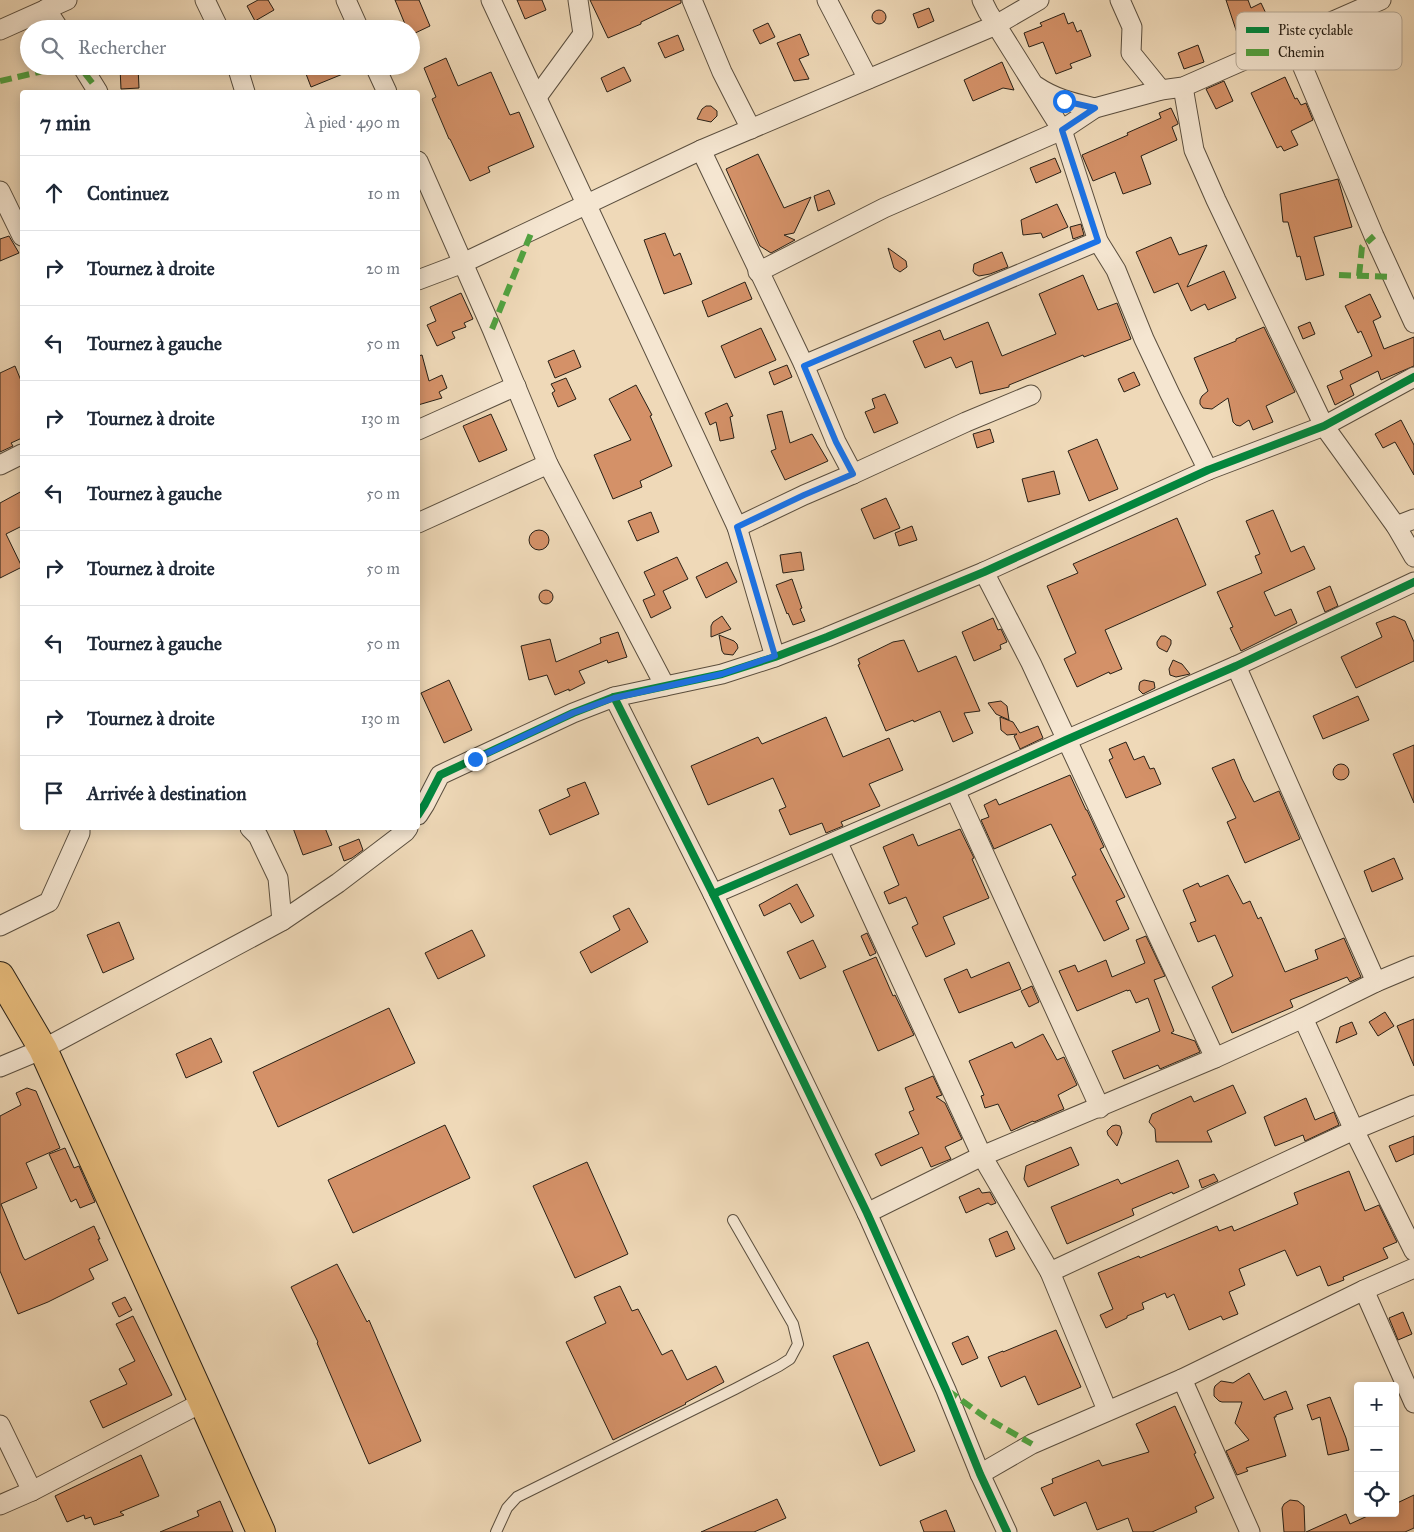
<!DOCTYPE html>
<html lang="fr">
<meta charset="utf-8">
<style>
body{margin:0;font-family:"IM FELL Great Primer",serif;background:#f2f2f3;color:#1f2937}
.controls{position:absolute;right:15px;bottom:15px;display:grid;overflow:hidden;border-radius:5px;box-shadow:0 2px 12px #0003}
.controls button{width:45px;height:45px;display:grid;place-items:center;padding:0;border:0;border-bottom:1px solid #e0e1e3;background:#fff;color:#1f2937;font:25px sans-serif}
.stop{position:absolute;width:15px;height:15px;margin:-11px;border:4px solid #1a73e8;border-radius:50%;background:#fff}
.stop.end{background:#1a73e8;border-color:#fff;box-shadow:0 1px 5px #0008}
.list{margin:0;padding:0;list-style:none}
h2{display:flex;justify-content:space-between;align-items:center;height:65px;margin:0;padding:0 20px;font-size:21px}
h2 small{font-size:16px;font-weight:400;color:#747a83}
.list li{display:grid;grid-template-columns:32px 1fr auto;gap:15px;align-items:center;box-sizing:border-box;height:75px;padding:0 20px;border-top:1px solid #e0e1e3}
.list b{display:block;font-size:19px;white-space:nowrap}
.list em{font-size:16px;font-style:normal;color:#747a83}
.icon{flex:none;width:28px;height:28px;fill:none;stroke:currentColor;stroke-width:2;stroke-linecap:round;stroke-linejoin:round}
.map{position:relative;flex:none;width:1414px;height:1532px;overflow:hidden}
.search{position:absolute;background:#fff;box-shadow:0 2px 12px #0003;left:20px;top:20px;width:400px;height:55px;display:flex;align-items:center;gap:12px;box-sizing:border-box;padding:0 18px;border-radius:28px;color:#747a83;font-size:19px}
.panel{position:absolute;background:#fff;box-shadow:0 2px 12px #0003;left:20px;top:90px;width:400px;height:740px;border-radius:5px}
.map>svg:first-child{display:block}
.building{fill:#d49168;stroke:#282016}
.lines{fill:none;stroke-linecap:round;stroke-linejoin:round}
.service-casing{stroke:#5a4e3e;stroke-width:12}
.minor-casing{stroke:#5a4e3e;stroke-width:21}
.trunk-casing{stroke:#282016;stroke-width:30}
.service{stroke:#f5e6d1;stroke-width:10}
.minor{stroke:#f5e6d1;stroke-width:19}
.trunk{stroke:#e8bc7c;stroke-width:28}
.quiet{stroke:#51a240;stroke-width:6;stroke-dasharray:12 6;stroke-linecap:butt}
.cycleway-casing{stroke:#f5e6d1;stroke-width:11}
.cycleway{stroke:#00873e;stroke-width:8}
.route{stroke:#1a73e8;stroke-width:6}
.key{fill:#f5e6d1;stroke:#b8ab99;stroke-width:1}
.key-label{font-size:14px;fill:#282016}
</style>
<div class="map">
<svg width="1414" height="1532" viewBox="0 0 1414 1532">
<rect width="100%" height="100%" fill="#efd9b8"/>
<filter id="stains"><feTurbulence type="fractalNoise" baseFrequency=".004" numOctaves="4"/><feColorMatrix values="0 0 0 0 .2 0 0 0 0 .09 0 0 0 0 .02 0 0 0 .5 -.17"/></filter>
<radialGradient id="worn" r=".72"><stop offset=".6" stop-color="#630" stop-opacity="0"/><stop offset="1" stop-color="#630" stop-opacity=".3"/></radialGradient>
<g class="building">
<path d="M258 0H268L274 10 255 21 247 6Z"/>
<path d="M395 0H419L430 26 411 35V29H407Z"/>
<path d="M517 0H542L546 10 525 19Z"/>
<path d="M590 0H681V3L641 22V24L608 38Z"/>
<path d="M1226 0H1248L1251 8 1261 3 1270 22 1239 39Z"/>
<path d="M929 8 934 21 918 28 913 14Z"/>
<circle cx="879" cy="17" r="7"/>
<path d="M1064 13 1068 24 1073 22 1077 32 1081 30 1091 56 1070 64 1072 68 1056 74 1043 42 1029 47 1024 33 1042 26 1040 23Z"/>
<path d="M768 23 775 37 760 44 753 30Z"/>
<path d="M800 34 809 55 799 59 809 79 794 81 777 43Z"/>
<path d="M678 35 684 50 665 58 658 43Z"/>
<path d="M1198 45 1204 62 1184 69 1178 53Z"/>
<path d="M446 58 458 86 491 72 510 115 519 112 534 147 488 167 490 172 470 181 450 139H449L432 99 436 97 424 68Z"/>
<path d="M1002 62 1014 90 1003 88 973 101 964 80Z"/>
<path d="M303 66H360V67L311 87Z"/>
<path d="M138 67 139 88 121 89 120 68Z"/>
<path d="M624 67 631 81 607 92 601 78Z"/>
<path d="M1285 77 1295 99 1297 98 1301 105 1306 103 1313 120 1291 131 1298 145 1284 151 1281 146 1277 148 1251 93Z"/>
<path d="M1224 81 1233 101 1216 109 1206 89Z"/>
<path d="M706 106H711L717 111V116L711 122 697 119 702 109Z"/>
<path d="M1171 108 1178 123V124L1172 127 1177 140 1141 156 1151 184 1123 194 1115 172 1093 181 1082 155 1128 135 1127 133 1161 118 1159 113Z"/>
<path d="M758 154 784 208 811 197 794 233 784 235 795 240 771 253 760 246 726 169Z"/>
<path d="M1055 158 1061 172 1036 183 1030 168Z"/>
<path d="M1338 179 1352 227 1314 237 1324 275 1306 280 1300 256 1297 257 1288 222H1283L1280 194Z"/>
<path d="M829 190 835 204 818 211 814 196Z"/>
<path d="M1057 204 1068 227 1043 238 1041 233 1023 235 1021 220Z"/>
<path d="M1081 224 1084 235 1073 239 1070 227Z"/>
<path d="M665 233 674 256 680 253 692 284 664 294 644 240Z"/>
<path d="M9 236 19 253 0 261V239Z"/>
<path d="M1171 237 1179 255 1207 245 1187 287 1224 271 1236 298 1208 310 1205 304 1191 311 1178 283 1154 293 1136 252Z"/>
<path d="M888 248 906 261 907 267 900 272 894 268Z"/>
<path d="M1002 252 1008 267 990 274 979 276 975 274 973 271 974 264Z"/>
<path d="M1083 275 1098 310 1117 303 1131 339 1084 357 1083 355 1009 385V387L980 394 972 361 956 368 951 357 925 368 913 341 940 330 944 340 988 322 1002 356 1056 334 1039 294Z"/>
<path d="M745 282 752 299 708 317 702 301Z"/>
<path d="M461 293 473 319 464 323 466 327 452 332 455 338 437 346 427 325 436 321 430 307Z"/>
<path d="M1370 294 1381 317 1373 321 1384 349 1414 337V366L1381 380 1378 371 1350 385 1354 395 1335 405 1327 386 1343 379 1340 371 1372 356 1361 331 1358 333 1345 306Z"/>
<path d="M1310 322 1315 334 1303 339 1298 327Z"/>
<path d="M1264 327 1295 392 1266 406 1273 422 1253 430 1249 420 1240 426 1236 425 1233 422 1228 398 1212 409 1203 408 1200 404V400L1202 396 1208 391 1194 358 1236 341V339Z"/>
<path d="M761 328 776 360 735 378 721 346Z"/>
<path d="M574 350 581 367 555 378 548 361Z"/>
<path d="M422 355 429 381 442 375 447 388 439 392 442 398 418 405V356Z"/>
<path d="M787 365 792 377 774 385 769 372Z"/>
<path d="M15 366 22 383V438L11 443 13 446 0 452V373Z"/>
<path d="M1134 372 1140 385 1124 392 1118 379Z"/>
<path d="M566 378 576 399 558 407 552 393 555 391 551 384Z"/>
<path d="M636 385 652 415 650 416 672 466 640 481 642 487 613 499 594 455 631 440 609 399Z"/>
<path d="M885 394 898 423 874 433 865 412 875 408 872 399Z"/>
<path d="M727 403 733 416 730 417 734 438 720 441 716 422 710 425 705 413Z"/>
<path d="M782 411 790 443 812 434 828 461 785 480 771 451 776 449 767 415Z"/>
<path d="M491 414 507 450 479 462 463 426Z"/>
<path d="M1401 420 1414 445V475L1395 442 1383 448 1375 434Z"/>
<path d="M990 429 994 442 977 448 973 434Z"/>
<path d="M1097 439 1118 489 1089 501 1068 451Z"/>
<path d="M1054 471 1060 494 1028 502 1022 479Z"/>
<path d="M22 491V526L6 534 22 567 0 578V503Z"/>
<path d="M886 498 900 528 874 539 861 509Z"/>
<path d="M1273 510 1291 552 1304 546 1315 569 1264 592 1275 616 1291 609 1297 623 1241 651 1230 628 1233 627 1217 592 1262 573 1255 556 1260 554 1246 521Z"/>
<path d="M651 512 659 532 637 541 628 521Z"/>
<path d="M1177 518 1206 585 1105 630 1122 669 1110 674 1109 672 1077 687 1064 659 1076 653 1047 586 1078 573 1073 564Z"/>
<path d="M912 526 917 540 899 546 895 533Z"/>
<circle cx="539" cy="540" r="10"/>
<path d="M801 552 804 570 783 573 780 555Z"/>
<path d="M677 557 688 579 663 591 671 608 651 618 643 600 655 595 644 572Z"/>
<path d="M727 562 737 582 706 598 696 577Z"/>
<path d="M792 579 802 608 800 609 805 621 793 625 788 613 787 614 776 585Z"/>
<path d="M1330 586 1338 606 1325 612 1317 592Z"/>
<circle cx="546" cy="597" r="7"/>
<path d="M722 616 731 629 711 637V626L713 622Z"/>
<path d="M1394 616 1405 621 1414 642V661L1356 688 1341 657 1382 637 1376 623Z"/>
<path d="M993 618 998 630 1001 629 1007 642 1000 645 1001 649 974 661 962 632Z"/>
<path d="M618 632 627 657 608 663 607 660 579 671 585 683 569 691V689L555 695 547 675 529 680 521 646 550 639 556 662 601 643 600 638Z"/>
<path d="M719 635 734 641 737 644 738 648 733 655 724 654 722 651Z"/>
<path d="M1161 636H1165L1171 640V644L1167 652 1159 648 1157 645V642Z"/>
<path d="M904 640 918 672 956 656 980 711 964 713 973 733 953 742 940 711 914 722 913 720 886 731 858 665 860 664 858 659 893 642Z"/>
<path d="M1173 660 1182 664 1190 674 1176 677 1170 675 1169 669Z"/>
<path d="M449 680 472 730 444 743 421 693Z"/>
<path d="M1144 680 1154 682 1155 688 1143 694 1139 690V686L1140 682Z"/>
<path d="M1358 696 1369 720 1323 739 1313 716Z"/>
<path d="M1001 701 1007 706 1009 720 996 714 988 703Z"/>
<path d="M826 717 843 757 889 738 903 770 869 784 880 806 841 822 843 826 826 833 822 823 790 835 779 810 786 807 773 778 708 805 691 766 758 737 762 744Z"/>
<path d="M1000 717 1013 722 1020 733 1038 726 1043 738 1020 749 1014 736 1017 734 1007 735 1001 730Z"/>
<path d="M1126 742 1134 760 1144 756 1150 769 1154 768 1161 784 1126 798 1109 760 1113 758 1109 749Z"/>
<path d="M1414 745V803L1393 754Z"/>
<path d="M1234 759 1242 779 1254 802 1279 791 1300 839 1245 863 1227 822 1236 818 1212 768Z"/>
<circle cx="1341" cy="772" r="8"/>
<path d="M1070 775 1086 810H1087L1104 847 1100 849 1125 897 1116 901 1129 929 1104 941 1072 877 1076 875 1051 824 994 849 981 820 989 817 984 805 996 799 999 805Z"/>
<path d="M585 782 599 814 550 835 539 810 570 796 567 789Z"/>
<path d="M293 828H325L332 845 303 855Z"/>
<path d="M960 829 974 858 972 859 989 898 943 917 955 944 926 957 912 927 918 924 906 897 889 904 884 892 899 885 883 847 913 834 918 846Z"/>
<path d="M359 839 363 850 352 858 344 861 339 847Z"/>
<path d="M1394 858 1403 879 1372 892 1364 871Z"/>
<path d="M1228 875 1243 904 1250 901 1258 919 1261 917 1285 972 1318 959 1315 950 1344 938 1361 977 1350 982 1347 977 1290 1000 1293 1007 1232 1033 1212 987 1233 976 1215 935 1198 942 1190 923 1196 921 1183 890 1198 883 1200 887Z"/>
<path d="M797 884 814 916 801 923 790 903 764 916 759 905Z"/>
<path d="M629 908 648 942 591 973 580 952 620 930 613 916Z"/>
<path d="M119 922 134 959 103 973 87 935Z"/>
<path d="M472 930 485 956 438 979 425 953Z"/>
<path d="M867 933 876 953 870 956 861 936Z"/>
<path d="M1146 936 1165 976 1154 980 1174 1031 1171 1033 1195 1041 1200 1052 1160 1069 1158 1065 1124 1079 1112 1051 1160 1031 1148 998 1136 1003 1130 990 1127 991V990L1077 1011 1059 971 1075 965 1078 972 1106 960 1112 977 1145 963 1136 940Z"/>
<path d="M813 940 826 967 800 979 787 952Z"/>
<path d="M876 957 893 996 895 995 914 1035 878 1051 843 971Z"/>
<path d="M1009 962 1021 989 959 1013 944 979 967 969 971 978Z"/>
<path d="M1032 986 1039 1002 1029 1007 1021 991Z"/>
<path d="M389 1008 415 1063 278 1127 253 1072Z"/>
<path d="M1385 1012 1394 1026 1378 1036 1369 1022Z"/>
<path d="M1414 1019V1066L1397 1026Z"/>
<path d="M1352 1022 1357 1034 1336 1043 1340 1027Z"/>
<path d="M1043 1034 1057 1060 1064 1057 1077 1085 1058 1095 1064 1109 1034 1122 1033 1121 1011 1131 998 1104 985 1108 981 1096 984 1095 969 1061 1012 1042 1015 1048Z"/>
<path d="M211 1038 222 1062 186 1078 176 1054Z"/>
<path d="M933 1076 942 1095 936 1097 945 1103 962 1139 945 1147 951 1159 931 1167 922 1147 881 1166 875 1154 919 1134 909 1112 914 1110 905 1088Z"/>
<path d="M1233 1085 1246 1113 1207 1131 1212 1142H1156L1155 1129 1149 1122 1152 1114 1191 1096 1194 1102Z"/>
<path d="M27 1088 36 1091 60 1148 26 1163 37 1188 1 1204 23 1257 25 1260 94 1226 100 1239H98L108 1260 89 1269 94 1279 48 1302 18 1314 0 1271V1116L21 1105 16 1093Z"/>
<path d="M1306 1098 1315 1120 1334 1112 1339 1125 1305 1141 1303 1135 1275 1146 1264 1117Z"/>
<path d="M445 1125 470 1178 353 1233 328 1180Z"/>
<path d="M1116 1125 1120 1126 1122 1133 1117 1146 1108 1135 1107 1131 1112 1126Z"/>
<path d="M1414 1136V1154L1396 1162 1389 1146Z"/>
<path d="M1071 1147 1079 1165 1028 1187 1024 1179 1026 1166Z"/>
<path d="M65 1148 74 1168 79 1166 95 1202 80 1208 76 1199 71 1202 49 1154Z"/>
<path d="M1178 1160 1189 1187 1173 1194 1172 1192 1132 1209 1134 1215 1067 1244 1051 1207 1118 1179 1121 1184Z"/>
<path d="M587 1162 628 1254 575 1278 533 1186Z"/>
<path d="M1349 1171 1365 1211 1379 1205 1395 1238 1397 1242 1383 1248 1388 1258 1343 1277 1344 1280 1328 1286 1320 1266 1297 1276 1285 1250 1239 1269 1245 1285 1229 1292 1238 1314 1223 1320 1221 1316 1189 1330 1174 1294 1167 1298 1165 1293 1142 1303 1144 1309 1127 1316V1318L1106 1328 1100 1315 1113 1309 1098 1273 1139 1256 1140 1258 1217 1226 1219 1231 1232 1226 1234 1231 1298 1204 1294 1193Z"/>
<path d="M1214 1174 1218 1181 1202 1188 1199 1180Z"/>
<path d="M979 1188 982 1193 990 1192 996 1203 991 1205 988 1203 966 1213 959 1197Z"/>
<path d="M1007 1231 1015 1249 996 1257 989 1239Z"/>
<path d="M337 1264 367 1322 369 1320 421 1441 369 1464 317 1343 318 1342 291 1287Z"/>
<path d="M620 1286 632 1311 638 1309 662 1355 672 1350 687 1380 716 1366 724 1382 685 1403 686 1404 613 1440 566 1342 606 1323 594 1297Z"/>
<path d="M125 1297 132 1310 119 1317 112 1303Z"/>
<path d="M1403 1312 1412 1334 1398 1340 1389 1318Z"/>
<path d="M133 1316 172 1395 103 1428 90 1401 127 1384 119 1369 135 1361 116 1324Z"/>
<path d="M1056 1330 1081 1387 1038 1405 1025 1376 1001 1387 988 1357 1003 1351V1352Z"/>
<path d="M968 1336 978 1358 962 1365 952 1343Z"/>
<path d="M868 1342 915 1451 880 1466 833 1356Z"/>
<path d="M1249 1373 1264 1400 1286 1391 1293 1409 1276 1415V1417H1274L1286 1456 1246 1468 1248 1471 1237 1475 1226 1451 1249 1440 1235 1423 1242 1402H1222L1219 1401 1214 1396V1389L1215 1386 1221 1381 1233 1383Z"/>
<path d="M1330 1397 1346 1438 1349 1450 1328 1455 1320 1417 1312 1420 1307 1405Z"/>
<path d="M1175 1406 1196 1453 1194 1454 1214 1498 1195 1507 1197 1512 1152 1532H1133L1128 1518 1097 1530 1086 1502 1054 1516 1041 1488 1053 1483 1052 1479 1099 1460 1102 1466 1149 1452 1136 1424Z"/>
<path d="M141 1455 159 1496 120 1512 124 1515 94 1525 91 1517 85 1519 84 1515 67 1522 55 1496Z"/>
<path d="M1414 1495V1528L1405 1532H1306L1346 1514 1350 1524 1374 1513H1395V1504Z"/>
<path d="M777 1499 786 1518 754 1532H701Z"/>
<path d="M1290 1500 1298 1501 1304 1506 1305 1532H1284L1282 1508 1284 1504Z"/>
<path d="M220 1501 233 1532H160L199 1516 197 1511Z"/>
<path d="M946 1510 955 1532H924L920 1521Z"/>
</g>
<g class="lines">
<g class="service-casing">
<path id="service" d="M496 1532 507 1508 517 1497 735 1389 779 1366 790 1359 798 1344 793 1324 733 1220"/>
</g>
<g class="minor-casing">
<g id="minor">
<path d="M205 0 219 29"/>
<path d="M346 0 359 29"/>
<path d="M491 0 737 527 775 657"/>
<path d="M692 0 722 72 751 129"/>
<path d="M827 0 868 79"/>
<path d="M982 0 988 12 1062 130 1098 241 1116 270 1144 339 1170 394 1208 470"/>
<path d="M1120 0 1132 27 1131 53 1161 90"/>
<path d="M46 9 59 29"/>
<path d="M0 30 67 0"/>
<path d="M1291 39 1374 236 1414 323"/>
<path d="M82 66 98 92"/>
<path d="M237 66 245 92"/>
<path d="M375 66 387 92"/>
<path d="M1036 86C1055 99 1074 103 1095 108"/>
<path d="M1183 87 1194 150 1216 200 1324 426 1396 526 1414 557"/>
<path d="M537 97 583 34 578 0"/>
<path d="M701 150 804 365 836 442 853 474 804 495 737 527"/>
<path d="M418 161 492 329 548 464 665 686"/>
<path d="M0 191 22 236"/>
<path d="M758 272 884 208 1062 130 1095 108 1161 90 1183 87 1381 0"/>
<path d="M418 280 463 263 701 150 996 25 1039 0"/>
<path d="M804 365 1098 241"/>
<path d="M418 430 516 386"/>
<path d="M0 465 22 454"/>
<path d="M853 474 966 422 1031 395"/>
<path d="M418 523 548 464"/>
<path d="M1396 526 1414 519"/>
<path d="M984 572 1031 663 1215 1058"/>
<path d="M1236 666 1376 982"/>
<path d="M614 697 722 674 775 657 827 637 984 572 1208 470 1324 426 1414 377"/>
<path d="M955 790 1100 1108"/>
<path d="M418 815 425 804 440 775 573 713 614 697 713 894 867 1213 946 1390 980 1474 1007 1532"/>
<path d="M250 828 258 836 278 878 282 921"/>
<path d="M837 841 982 1156 1050 1272 1107 1410"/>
<path d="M713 894 955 790 1066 740 1236 666 1414 582"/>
<path d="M0 926 49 902 80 833V828"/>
<path d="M1303 1018 1354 1130 1414 1251"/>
<path d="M0 1067 43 1049 282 921 338 883 405 832 408 828"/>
<path d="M867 1213 982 1156 1215 1058 1303 1018 1376 982 1414 966"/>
<path d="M1050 1272 1354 1130 1414 1105"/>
<path d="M1364 1290 1414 1403"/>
<path d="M1182 1379 1250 1532"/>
<path d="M0 1425 32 1491"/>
<path d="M980 1474 1032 1444 1182 1379 1364 1290 1414 1268"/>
<path d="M0 1505 32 1491 203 1402"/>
</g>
</g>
<g class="trunk-casing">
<path id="trunk" d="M0 976 43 1049 203 1402 261 1532"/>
</g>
<use href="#service" class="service"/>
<use href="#minor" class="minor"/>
<use href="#trunk" class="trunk"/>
<g class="quiet">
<path d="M0 81 52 69 79 66 94 85"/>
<path d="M1339 275 1393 277"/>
<path d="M1359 276 1362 247 1374 236"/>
<path d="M492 329 532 231"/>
<path d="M947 1390 985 1417 1032 1444"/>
</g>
<g class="cycleway-casing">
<g id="cycleway">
<path d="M614 697 722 674 775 657 827 637 984 572 1208 470 1324 426 1414 377"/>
<path d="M418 815 425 804 440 775 573 713 614 697 713 894 867 1213 946 1390 980 1474 1007 1532"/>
<path d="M713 894 955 790 1066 740 1236 666 1414 582"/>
</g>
</g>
<use href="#cycleway" class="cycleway"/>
</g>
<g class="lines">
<path class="route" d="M475 759 573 713 614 698 722 674 775 656 737 527 804 495 853 474 836 442 804 366 1098 241 1062 130 1095 108 1064 101"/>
</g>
<rect x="1236" y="12" width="166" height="58" rx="8" class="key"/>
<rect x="1246" y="27" width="23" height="6" fill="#00873e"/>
<rect x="1246" y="49" width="23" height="7" fill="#51a240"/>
<g class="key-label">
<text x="1278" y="35">Piste cyclable</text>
<text x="1278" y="57">Chemin</text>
</g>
<rect width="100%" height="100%" filter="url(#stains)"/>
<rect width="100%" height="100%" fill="url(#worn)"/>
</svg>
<div class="controls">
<button>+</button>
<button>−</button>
<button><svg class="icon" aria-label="locate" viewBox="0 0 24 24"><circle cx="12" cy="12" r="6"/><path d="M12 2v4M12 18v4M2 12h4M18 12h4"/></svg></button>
</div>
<div class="stop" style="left:1064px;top:101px"></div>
<div class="stop end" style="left:475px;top:759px"></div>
<div class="search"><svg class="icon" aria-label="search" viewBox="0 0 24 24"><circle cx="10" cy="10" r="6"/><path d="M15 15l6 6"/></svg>Rechercher</div>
<section class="panel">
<h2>7 min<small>À pied · 490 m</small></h2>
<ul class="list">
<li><svg class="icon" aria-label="ahead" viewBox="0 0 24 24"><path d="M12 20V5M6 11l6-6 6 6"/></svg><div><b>Continuez</b></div><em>10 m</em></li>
<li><svg class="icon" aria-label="right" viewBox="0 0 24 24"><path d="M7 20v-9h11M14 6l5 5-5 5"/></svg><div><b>Tournez à droite</b></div><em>20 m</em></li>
<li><svg class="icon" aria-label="left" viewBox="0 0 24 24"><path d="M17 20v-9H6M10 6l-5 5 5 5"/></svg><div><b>Tournez à gauche</b></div><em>50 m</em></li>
<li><svg class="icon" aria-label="right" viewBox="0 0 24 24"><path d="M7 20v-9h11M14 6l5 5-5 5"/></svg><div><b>Tournez à droite</b></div><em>130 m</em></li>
<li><svg class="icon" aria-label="left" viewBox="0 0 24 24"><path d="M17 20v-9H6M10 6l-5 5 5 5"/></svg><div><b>Tournez à gauche</b></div><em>50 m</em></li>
<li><svg class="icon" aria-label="right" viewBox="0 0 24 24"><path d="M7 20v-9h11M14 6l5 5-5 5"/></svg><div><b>Tournez à droite</b></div><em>50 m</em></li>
<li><svg class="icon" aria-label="left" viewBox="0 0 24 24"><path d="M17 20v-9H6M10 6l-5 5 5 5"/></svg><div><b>Tournez à gauche</b></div><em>50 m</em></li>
<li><svg class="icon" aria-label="right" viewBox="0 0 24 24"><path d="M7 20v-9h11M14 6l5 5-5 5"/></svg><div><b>Tournez à droite</b></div><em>130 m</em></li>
<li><svg class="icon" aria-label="arrive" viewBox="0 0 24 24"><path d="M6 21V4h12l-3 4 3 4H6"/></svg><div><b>Arrivée à destination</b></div></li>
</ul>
</section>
</div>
